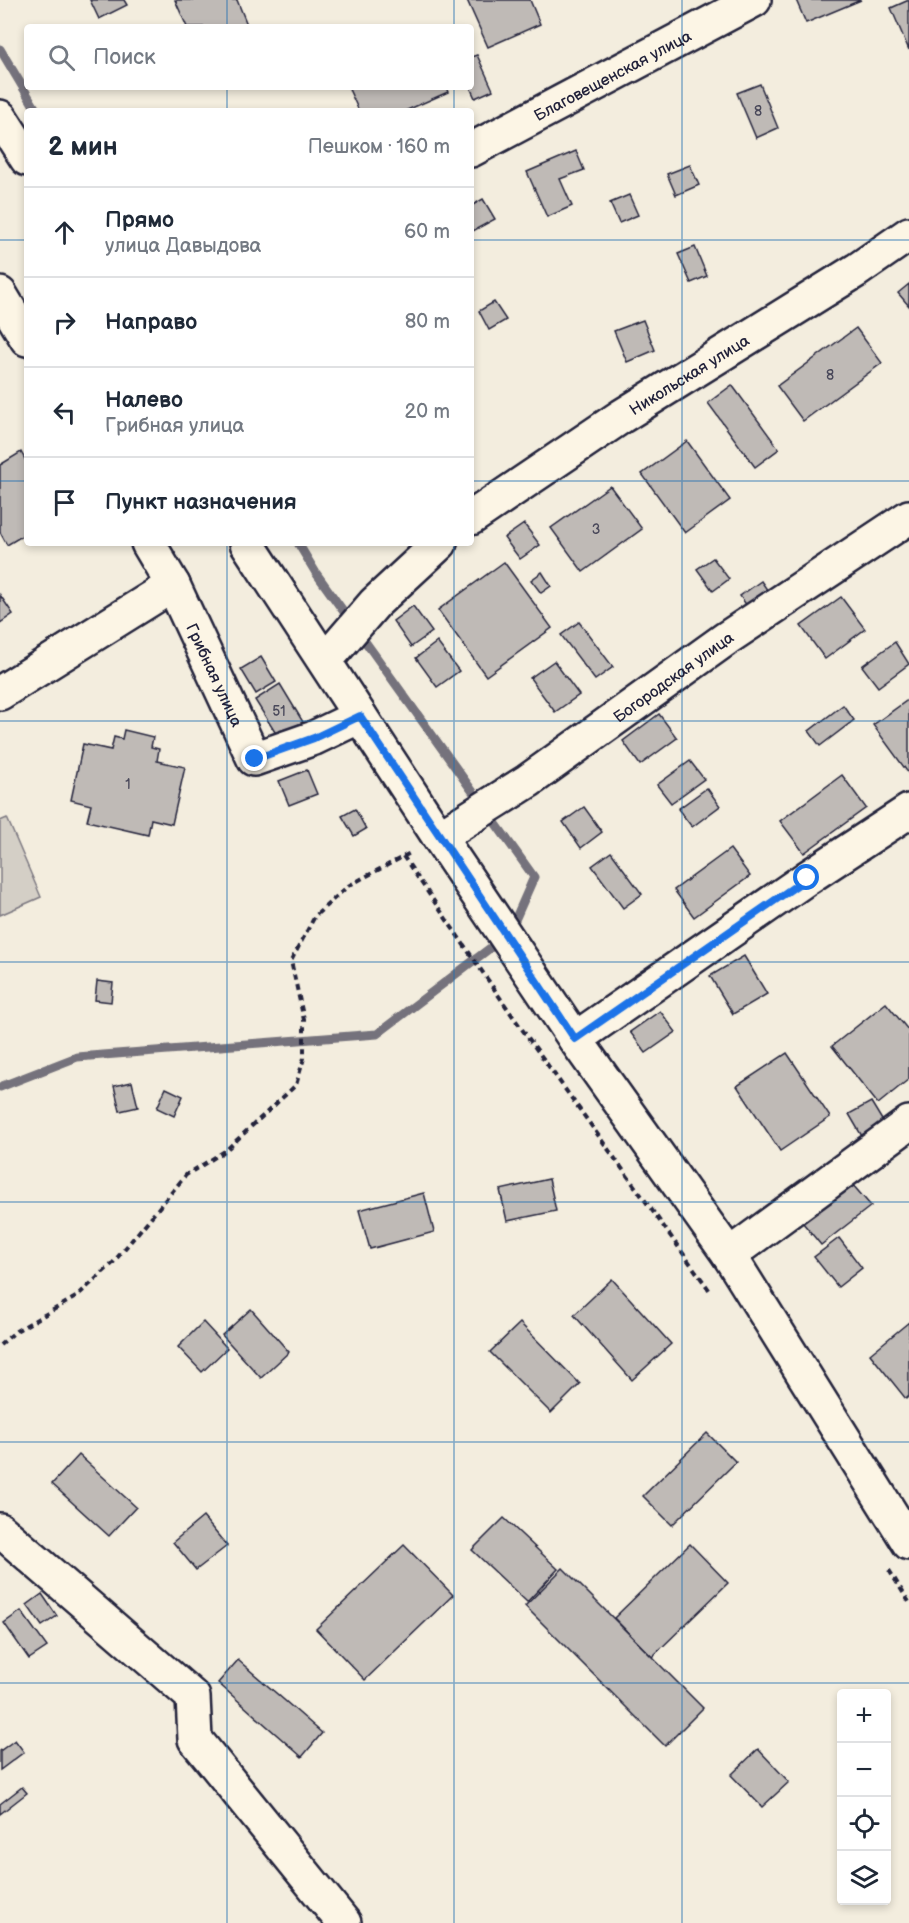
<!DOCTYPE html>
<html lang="ru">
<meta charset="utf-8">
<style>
body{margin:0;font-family:"Balsamiq Sans",sans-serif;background:#f2f2f3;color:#1f2937}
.controls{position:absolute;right:18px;bottom:18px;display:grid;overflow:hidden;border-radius:6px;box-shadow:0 3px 9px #0003}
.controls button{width:54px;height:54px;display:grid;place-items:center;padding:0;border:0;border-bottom:2px solid #e0e1e3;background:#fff;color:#1f2937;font:30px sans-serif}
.stop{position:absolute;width:18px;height:18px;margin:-14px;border:4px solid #1a73e8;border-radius:50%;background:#fff}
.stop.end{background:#1a73e8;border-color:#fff;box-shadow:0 2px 6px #0008}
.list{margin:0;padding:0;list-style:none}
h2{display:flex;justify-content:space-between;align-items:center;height:78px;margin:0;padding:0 24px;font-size:26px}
h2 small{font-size:20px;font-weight:400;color:#747a83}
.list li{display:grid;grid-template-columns:39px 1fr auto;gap:18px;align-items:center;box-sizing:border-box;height:90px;padding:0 24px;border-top:2px solid #e0e1e3}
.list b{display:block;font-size:22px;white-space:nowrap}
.list p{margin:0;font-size:20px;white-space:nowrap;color:#747a83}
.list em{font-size:20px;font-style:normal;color:#747a83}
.icon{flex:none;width:33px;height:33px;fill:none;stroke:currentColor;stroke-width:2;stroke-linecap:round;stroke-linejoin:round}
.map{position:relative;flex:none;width:909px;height:1923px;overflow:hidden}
.search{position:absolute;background:#fff;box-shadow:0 3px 9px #0003;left:24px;top:24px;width:450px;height:66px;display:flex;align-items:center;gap:15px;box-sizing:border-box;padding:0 21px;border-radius:6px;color:#747a83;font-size:22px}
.panel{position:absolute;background:#fff;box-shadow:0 3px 9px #0003;left:24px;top:108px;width:450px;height:438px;border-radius:6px}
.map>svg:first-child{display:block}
.green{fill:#d4cfc6;stroke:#7b7880;stroke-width:1.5}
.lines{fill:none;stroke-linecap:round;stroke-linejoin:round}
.stream{stroke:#75727b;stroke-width:9}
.building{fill:#bfbab6;stroke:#22223b;stroke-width:1.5}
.minor-casing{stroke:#22223b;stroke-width:38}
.path{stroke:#22223b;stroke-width:4;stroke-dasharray:6 4.5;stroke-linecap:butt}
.minor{stroke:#fcf5e5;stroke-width:33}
.route{stroke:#1a73e8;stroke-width:8}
.grid{fill:none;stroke:#1f6fb2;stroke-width:1.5;stroke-opacity:0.55}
.labels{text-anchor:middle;stroke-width:5;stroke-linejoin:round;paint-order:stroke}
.number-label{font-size:14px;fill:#49485a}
.street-label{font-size:16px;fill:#22223b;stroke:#fcf5e5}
</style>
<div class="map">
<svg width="909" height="1923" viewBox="0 0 909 1923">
<rect width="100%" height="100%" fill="#f3edde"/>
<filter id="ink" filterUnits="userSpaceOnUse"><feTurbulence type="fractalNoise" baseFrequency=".0167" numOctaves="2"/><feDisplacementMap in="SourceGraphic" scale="12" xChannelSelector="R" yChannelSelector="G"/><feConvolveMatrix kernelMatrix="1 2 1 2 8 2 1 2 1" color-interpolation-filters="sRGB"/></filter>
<g filter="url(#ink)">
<path class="green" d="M7 818 41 897 0 915V821Z"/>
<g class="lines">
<g class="stream">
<path d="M0 49 37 111"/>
<path d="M298 543 316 573 534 877 511 929"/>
<path d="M0 1087 77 1057 377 1034 502 939"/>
</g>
</g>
<g class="building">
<path d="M90 0H124L127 5 99 19Z"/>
<path d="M175 0H237L248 27H187Z"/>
<path d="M467 0H530L540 24 488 47Z"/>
<path d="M796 0H861L806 23Z"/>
<path d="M909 0V50L891 8Z"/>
<path d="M477 55 493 90 475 98 470 87 471 57Z"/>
<path d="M760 84 778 128 756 138 737 93Z"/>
<path d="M348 87H446L448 92 405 111H359Z"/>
<path d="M576 151 584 170 560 179 572 206 547 217 527 172Z"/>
<path d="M690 165 699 185 676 195 667 174Z"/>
<path d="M629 195 638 215 619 223 610 203Z"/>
<path d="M483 199 495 219 471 232V206Z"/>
<path d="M695 247 707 276 691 283 678 254Z"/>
<path d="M909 284V306L898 293Z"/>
<path d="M494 302 506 320 489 330 479 311Z"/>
<path d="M643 320 655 350 627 362 614 331Z"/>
<path d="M856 328 882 363 803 421 777 386Z"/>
<path d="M732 385 779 449 755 467 708 403Z"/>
<path d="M687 441 730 500 685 533 642 474Z"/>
<path d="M21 452 27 463V533L7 545 0 532V465Z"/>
<path d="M610 486 642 529 583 572 551 528Z"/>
<path d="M524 524 540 545 520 559 504 538Z"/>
<path d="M713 558 729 579 713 591 697 569Z"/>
<path d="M504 562 552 628 486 676 438 610Z"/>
<path d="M542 572 551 586 541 593 531 580Z"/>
<path d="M761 581 768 591 747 606 740 596Z"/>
<path d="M0 595 13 614 0 623Z"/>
<path d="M841 597 865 629 825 659 801 626Z"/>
<path d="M413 606 432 632 411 647 393 621Z"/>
<path d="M579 622 613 667 595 680 561 635Z"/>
<path d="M437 642 459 671 437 687 416 658Z"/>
<path d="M895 642 909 664 878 687 862 666Z"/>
<path d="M261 657 276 682 256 694 241 669Z"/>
<path d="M554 661 579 695 555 712 530 678Z"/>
<path d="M280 684 303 722 278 737 255 700Z"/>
<path d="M909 699V774L873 725Z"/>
<path d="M843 705 854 720 820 746 809 731Z"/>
<path d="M659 714 677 738 640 765 623 741Z"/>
<path d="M124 730 153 737 151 747 159 749 157 761 185 767 172 824 151 819 148 835 87 821 91 805 71 800 83 744 111 750 114 737 122 739Z"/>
<path d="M690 761 704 779 671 803 657 785Z"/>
<path d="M307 770 317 794 289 805 279 781Z"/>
<path d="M842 775 866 808 804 853 780 821Z"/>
<path d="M707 788 720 806 692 827 678 809Z"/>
<path d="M584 807 602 832 581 848 563 822Z"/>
<path d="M355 809 366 829 354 836 342 816Z"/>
<path d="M730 849 750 876 694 917 674 890Z"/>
<path d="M611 852 642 894 623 908 592 866Z"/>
<path d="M744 956 767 994 733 1014 710 976Z"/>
<path d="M97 981 113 983 111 1002 95 1000Z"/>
<path d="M886 1003 909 1031V1079L878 1104 832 1046Z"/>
<path d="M660 1011 676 1032 646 1053 630 1032Z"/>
<path d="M787 1053 830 1117 780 1151 737 1086Z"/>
<path d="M132 1082 138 1107 120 1111 114 1086Z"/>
<path d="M166 1088 183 1096 174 1116 157 1108Z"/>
<path d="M871 1102 885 1125 863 1138 849 1114Z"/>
<path d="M549 1179 556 1211 507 1221 500 1190Z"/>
<path d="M852 1184 871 1206 821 1245 803 1223Z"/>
<path d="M424 1193 434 1232 370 1249 359 1210Z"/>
<path d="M839 1238 862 1268 838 1287 814 1257Z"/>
<path d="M612 1279 671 1344 632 1380 574 1315Z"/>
<path d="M251 1309 289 1352 261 1378 222 1335Z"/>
<path d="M203 1322 227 1348 202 1372 178 1347Z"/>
<path d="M909 1322V1396L906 1399 870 1354Z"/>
<path d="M520 1323 580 1384 551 1413 490 1352Z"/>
<path d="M707 1433 736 1462 672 1525 643 1496Z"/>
<path d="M79 1455 136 1507 109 1536 52 1484Z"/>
<path d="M203 1517 227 1546 196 1570 173 1542Z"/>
<path d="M504 1518 558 1569 527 1602 472 1550Z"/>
<path d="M690 1544 728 1583 652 1657 614 1618Z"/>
<path d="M404 1545 453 1595 365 1680 316 1629Z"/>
<path d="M563 1568 703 1708 665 1746 525 1606Z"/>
<path d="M42 1594 57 1616 42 1626 27 1605Z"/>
<path d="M21 1611 47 1647 29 1659 4 1623Z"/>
<path d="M238 1660 322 1733 302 1757 218 1683Z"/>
<path d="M15 1740 24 1752 0 1770V1751Z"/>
<path d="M758 1749 789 1782 762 1807 731 1775Z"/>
<path d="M22 1787 27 1793 0 1814V1804Z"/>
</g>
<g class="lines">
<g class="minor-casing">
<g id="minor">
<path d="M0 117 27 159"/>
<path id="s1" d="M471 150 754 0"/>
<path d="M0 294 27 339"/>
<path id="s2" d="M471 518 622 416 857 270 909 234"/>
<path id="s3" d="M148 543 173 585 254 759 314 738 360 716"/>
<path d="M247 543 439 837 575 1039 729 1255 909 1543"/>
<path d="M325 661 375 603 440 543"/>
<path d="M0 693 173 585"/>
<path id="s4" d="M439 837 528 781 727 638 909 517"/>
<path d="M575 1039 807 878 909 811"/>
<path d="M729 1255 909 1123"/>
<path d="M0 1530 193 1697 195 1739 344 1923"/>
</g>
</g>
<g class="path">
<path d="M403 856 514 1018 710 1291"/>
<path d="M0 1345 16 1331 76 1297 112 1264 186 1175 225 1151 296 1085 304 1058V1020L291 961 315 916 348 886 412 852"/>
<path d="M889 1570 909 1602"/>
</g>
<use href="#minor" class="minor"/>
</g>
</g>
<g class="lines" filter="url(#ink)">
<path class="route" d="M255 759 314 738 360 716 575 1039 807 878"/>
</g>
<path class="grid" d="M227 0V27M454 0V27M682 0V1923M227 87V111M454 87V111M0 240H27M471 240H909M0 481H27M471 481H909M227 543V1923M454 543V1923M0 721H909M0 962H909M0 1202H909M0 1442H909M0 1683H909"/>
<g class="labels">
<g class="number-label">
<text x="758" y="116">8</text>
<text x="830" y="380">8</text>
<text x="596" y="534">3</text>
<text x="279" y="716">51</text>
<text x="128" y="789">1</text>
</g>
<g class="street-label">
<text dy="6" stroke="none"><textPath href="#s1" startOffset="160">Благовещенская улица</textPath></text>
<text dy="6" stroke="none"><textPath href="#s2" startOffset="261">Никольская улица</textPath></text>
<text dy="6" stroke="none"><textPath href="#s3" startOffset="148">Грибная улица</textPath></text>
<text dy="6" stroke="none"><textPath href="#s4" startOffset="284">Богородская улица</textPath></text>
</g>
</g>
</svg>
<div class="controls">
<button>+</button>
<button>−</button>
<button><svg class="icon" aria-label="locate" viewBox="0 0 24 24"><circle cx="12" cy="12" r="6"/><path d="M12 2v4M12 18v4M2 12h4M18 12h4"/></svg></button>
<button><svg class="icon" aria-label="layers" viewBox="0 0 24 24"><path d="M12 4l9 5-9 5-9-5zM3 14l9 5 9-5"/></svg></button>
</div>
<div class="stop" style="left:807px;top:878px"></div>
<div class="stop end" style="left:255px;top:759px"></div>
<div class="search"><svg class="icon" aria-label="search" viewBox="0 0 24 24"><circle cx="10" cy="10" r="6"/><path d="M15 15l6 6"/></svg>Поиск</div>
<section class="panel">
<h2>2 мин<small>Пешком · 160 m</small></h2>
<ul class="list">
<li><svg class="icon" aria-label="ahead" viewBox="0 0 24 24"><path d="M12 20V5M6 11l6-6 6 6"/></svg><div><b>Прямо</b><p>улица Давыдова</p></div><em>60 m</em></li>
<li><svg class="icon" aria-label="right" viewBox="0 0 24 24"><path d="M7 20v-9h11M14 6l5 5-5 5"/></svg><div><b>Направо</b></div><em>80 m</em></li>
<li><svg class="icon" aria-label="left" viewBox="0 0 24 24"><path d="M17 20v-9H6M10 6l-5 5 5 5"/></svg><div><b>Налево</b><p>Грибная улица</p></div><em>20 m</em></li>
<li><svg class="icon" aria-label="arrive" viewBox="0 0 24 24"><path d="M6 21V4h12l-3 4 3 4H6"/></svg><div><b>Пункт назначения</b></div></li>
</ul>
</section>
</div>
